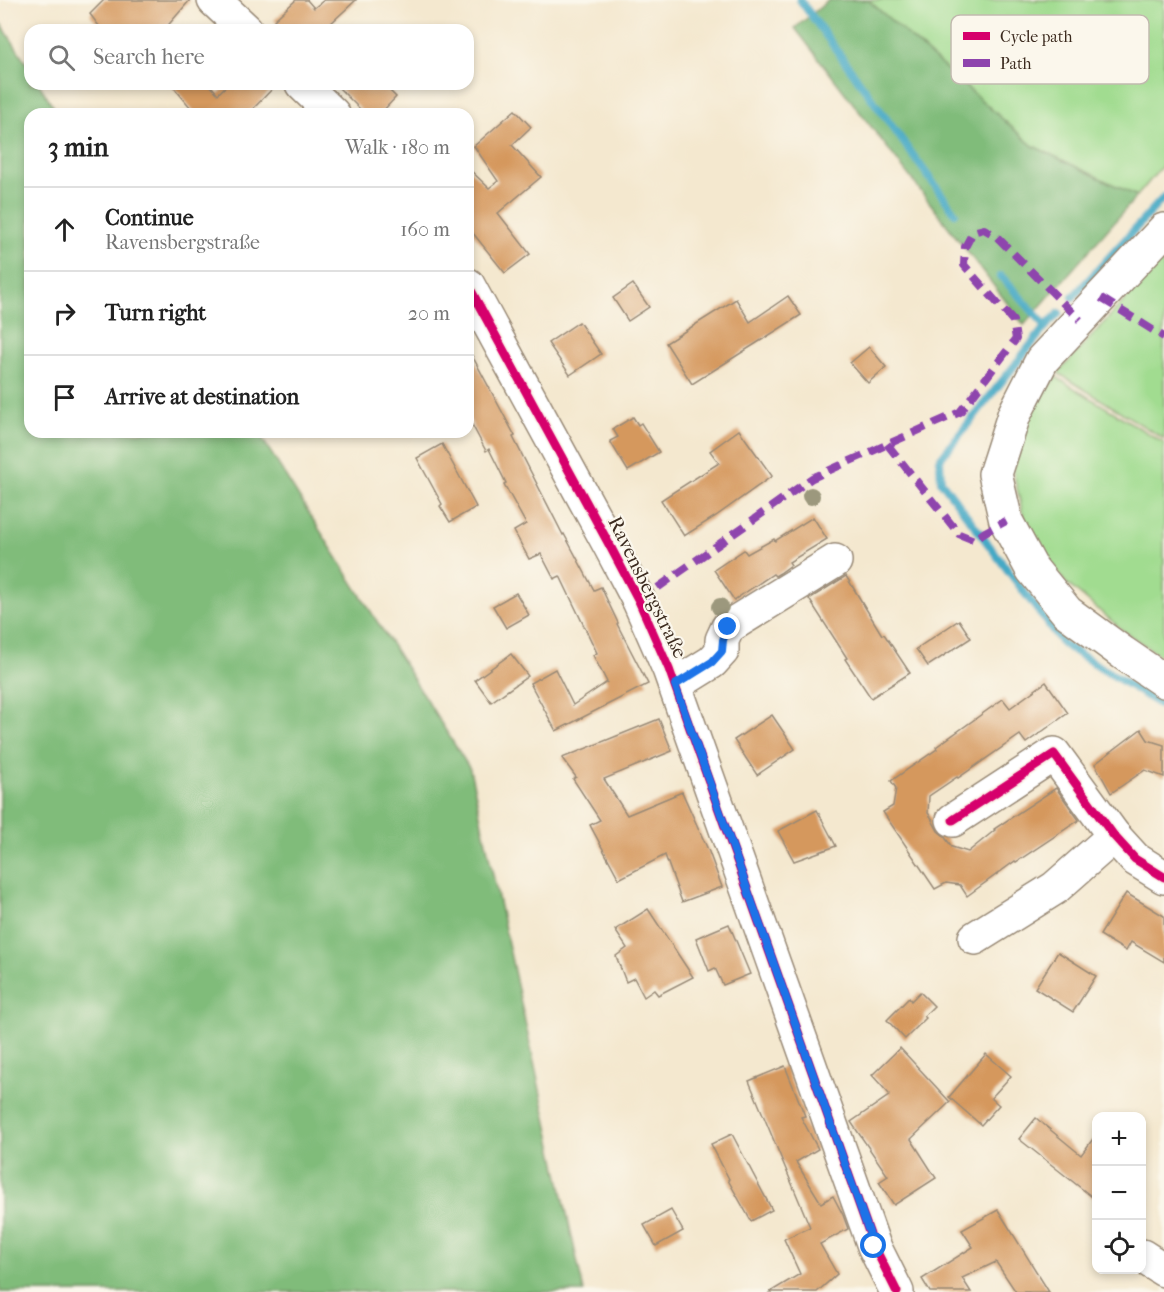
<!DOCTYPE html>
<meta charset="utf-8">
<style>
body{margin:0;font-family:"IM FELL French Canon",serif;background:#f6f6f6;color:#222}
.controls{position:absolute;right:18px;bottom:18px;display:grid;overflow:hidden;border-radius:12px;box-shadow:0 3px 9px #0003}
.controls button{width:54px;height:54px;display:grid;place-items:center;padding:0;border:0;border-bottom:2px solid #e0e0e0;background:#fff;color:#222;font:30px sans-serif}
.stop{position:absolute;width:18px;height:18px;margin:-14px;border:4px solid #1a73e8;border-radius:50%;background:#fff}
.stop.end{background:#1a73e8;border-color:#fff;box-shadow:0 2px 6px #0008}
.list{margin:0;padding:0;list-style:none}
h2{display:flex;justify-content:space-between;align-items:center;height:78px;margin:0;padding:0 24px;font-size:26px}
h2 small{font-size:20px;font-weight:400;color:#767676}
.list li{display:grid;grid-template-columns:39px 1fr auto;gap:18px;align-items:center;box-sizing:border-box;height:84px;padding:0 24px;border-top:2px solid #e0e0e0}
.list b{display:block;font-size:22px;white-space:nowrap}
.list p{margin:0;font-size:20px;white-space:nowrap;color:#767676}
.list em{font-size:20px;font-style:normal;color:#767676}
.icon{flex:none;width:33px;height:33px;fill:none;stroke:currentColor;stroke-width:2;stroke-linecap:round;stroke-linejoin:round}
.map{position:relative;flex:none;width:1164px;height:1292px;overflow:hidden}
.search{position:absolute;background:#fff;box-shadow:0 3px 9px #0003;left:24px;top:24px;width:450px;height:66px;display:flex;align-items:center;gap:15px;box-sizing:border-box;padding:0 21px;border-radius:18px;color:#767676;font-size:22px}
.panel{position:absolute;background:#fff;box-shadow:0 3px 9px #0003;left:24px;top:108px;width:450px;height:330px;border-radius:18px}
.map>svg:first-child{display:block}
.green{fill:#a1dc90;stroke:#6e8357;stroke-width:1.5}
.forest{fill:#80bc7a;stroke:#5e734c;stroke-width:1.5}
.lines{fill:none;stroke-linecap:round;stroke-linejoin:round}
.stream{stroke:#45a9c5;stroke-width:8}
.building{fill:#d5985d}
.minor-casing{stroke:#988976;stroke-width:36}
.minor{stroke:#fff;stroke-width:33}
.quiet{stroke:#8e44ad;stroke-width:8;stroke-dasharray:15 8;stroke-linecap:butt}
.cycleway-casing{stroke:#fbf7ec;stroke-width:13}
.cycleway{stroke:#d6006c;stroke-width:9}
.tree{fill:#9c987d}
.route{stroke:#1a73e8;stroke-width:8}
.labels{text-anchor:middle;stroke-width:4.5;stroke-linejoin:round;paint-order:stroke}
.street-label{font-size:20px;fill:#3b2a1e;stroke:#fbf7ec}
.key{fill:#fbf7ec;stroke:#c1baae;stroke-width:1.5}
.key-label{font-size:16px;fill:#3b2a1e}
</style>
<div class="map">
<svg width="1164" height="1292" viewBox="0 0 1164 1292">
<rect width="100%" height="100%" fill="#fbf7ec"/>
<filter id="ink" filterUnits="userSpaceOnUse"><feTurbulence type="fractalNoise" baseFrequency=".0167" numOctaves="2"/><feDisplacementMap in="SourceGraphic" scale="12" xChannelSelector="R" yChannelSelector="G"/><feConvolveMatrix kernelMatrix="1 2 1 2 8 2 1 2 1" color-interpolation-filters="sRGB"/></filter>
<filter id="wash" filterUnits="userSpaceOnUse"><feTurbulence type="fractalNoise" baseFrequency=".008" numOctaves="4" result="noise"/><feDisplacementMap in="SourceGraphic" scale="24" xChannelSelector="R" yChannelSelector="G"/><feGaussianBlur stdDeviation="1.35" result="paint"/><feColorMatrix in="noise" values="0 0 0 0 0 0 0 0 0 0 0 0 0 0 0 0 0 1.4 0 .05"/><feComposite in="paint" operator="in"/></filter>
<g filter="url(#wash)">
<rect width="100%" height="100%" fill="#f4e8cf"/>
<g class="green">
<path d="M868 0H1164V164L1137 196 1033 146Z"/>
<path d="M1164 257V439L1058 373Z"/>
<path d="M1056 377 1164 443V658L1125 632 1065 582 1027 532 1013 471 1022 423Z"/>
</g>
<g class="forest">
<path d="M829 0H868L1033 146 1137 196 1024 325 795 28Z"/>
<path d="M0 22 30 69V84H39L58 114H30V432H258L470 769 584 1292H0Z"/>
</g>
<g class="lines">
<g class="stream">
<path d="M800 0 955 213"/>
<path d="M1001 276 1046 326"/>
<path d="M1073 297 1164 197"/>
<path d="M1059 313 1046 326 940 459 941 481 1063 644 1164 707"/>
</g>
</g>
<g id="blocks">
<g class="building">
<path d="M104 0H190L164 30H102L90 14Z"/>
<path d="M296 0H307L314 8 324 0H356L329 25 334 30H283L274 20Z"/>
<path d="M171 84H209L218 94 228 84H277L248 114H196Z"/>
<path d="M335 84H383L396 97 380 114H365Z"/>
<path d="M515 110 531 127 512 145 541 177 498 213 530 254 505 273 468 227V168L489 188 498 181 474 146Z"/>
<path d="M633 284 649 307 628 321 613 298Z"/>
<path d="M788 296 801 315 692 384 666 343 736 299 750 322Z"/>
<path d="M579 322 601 354 570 375 548 343Z"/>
<path d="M869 347 886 367 868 383 850 363Z"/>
<path d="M468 348 515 436 513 437 563 535 564 534 594 590 601 587 618 623 617 624 648 684 556 731 530 683 555 669 573 705 607 682 593 655 597 653 560 576 554 579 541 554 529 559 514 531 526 524 504 484 506 483 489 449 486 451 468 417Z"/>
<path d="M633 417 638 425 641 423 659 452 628 471 610 441 618 437 613 429Z"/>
<path d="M739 430 772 476 716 516 684 536 661 500 719 463 710 451Z"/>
<path d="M442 444 476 507 450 522 440 506 442 504 417 458Z"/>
<path d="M813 517 827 539 789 562 791 565 780 573 775 576 773 574 734 600 714 570 744 550 747 554 774 539 775 541Z"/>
<path d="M846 576 882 635 884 634 910 673 871 698 845 659 847 658 809 599Z"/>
<path d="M516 593 529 615 506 628 493 606Z"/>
<path d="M959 620 971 638 928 666 916 649Z"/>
<path d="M511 654 528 676 491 702 475 680Z"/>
<path d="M1046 682 1068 713 1026 743 1020 735 958 778 957 777 929 796 928 813 933 820H932L938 831 944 836 952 847 968 852 995 830 994 829 1056 788 1079 820 1016 862 1015 861 967 896 960 885 946 883 935 889 883 812 893 806 896 788 891 781 937 749 936 747 1003 699 1010 708Z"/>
<path d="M772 715 795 749 757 775 734 740Z"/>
<path d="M659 719 672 751 604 779 627 815 682 792 709 852 722 887 682 902 665 855 619 879 590 825 600 820 573 779 576 777 562 758Z"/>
<path d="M1141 729 1148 740 1164 745V777L1145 770 1111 793 1095 764Z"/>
<path d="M817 810 836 846 794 861 778 831Z"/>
<path d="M1126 893 1164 916V962L1131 942 1126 951 1100 935Z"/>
<path d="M648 909 693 977 658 995 654 990 644 997 634 978 626 982 616 956 627 948 615 930Z"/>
<path d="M729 924 750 974 723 985 715 968 709 971 696 938Z"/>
<path d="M1058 952 1096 976 1073 1012 1035 988Z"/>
<path d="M920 992 934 1006 924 1016 926 1018 905 1039 887 1020 909 998 911 1001Z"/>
<path d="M900 1048 950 1102 911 1139 936 1178 894 1205 879 1182 888 1176 851 1122 890 1095 872 1075Z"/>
<path d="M986 1054 1011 1076 991 1098 999 1105 981 1125 949 1097Z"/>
<path d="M785 1066 805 1116 801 1117 818 1149 796 1162 821 1203 833 1196 843 1215 848 1229 820 1244 837 1274 817 1292H770L800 1274 784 1239 810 1227 749 1081Z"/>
<path d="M1036 1118 1081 1155 1096 1135V1200L1019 1139Z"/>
<path d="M732 1134 772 1210 751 1221 728 1180 729 1179 711 1144Z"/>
<path d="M671 1210 683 1231 656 1246 644 1225Z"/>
<path d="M998 1210 1049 1292H1016L996 1262 962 1278 971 1292H930L922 1279 973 1247 962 1230Z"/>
</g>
</g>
</g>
<g filter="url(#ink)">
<use href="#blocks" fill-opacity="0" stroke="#988976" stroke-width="1.5"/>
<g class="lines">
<g class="minor-casing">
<g id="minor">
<path d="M214 0 246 30"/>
<path d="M302 84 333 114"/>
<path d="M1164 230 1042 360 1014 415 995 474 1006 521 1032 569 1067 612 1123 653 1164 681"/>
<path d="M468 285 610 546 639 601 669 669 874 1246 897 1292"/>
<path d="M675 685 712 662 722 651V640L728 627 835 561"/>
<path d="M953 820 1054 754 1114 836 1135 859 1164 877"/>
<path d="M975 938 1055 888 1114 836"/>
<path d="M1142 1256 1164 1270"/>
</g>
</g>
<use href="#minor" class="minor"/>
<g class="quiet">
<path d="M1101 298 1164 337"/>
<path d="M887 444 959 534 974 540 985 532 1006 521"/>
<path d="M639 601 812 478 960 412 1016 339 1013 321 964 265 965 247 973 232 984 229 996 236 1080 320"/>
</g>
<g class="cycleway-casing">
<g id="cycleway">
<path d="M468 285 610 546 639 601 669 669 874 1246 897 1292"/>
<path d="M953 820 1054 754 1114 836 1135 859 1164 877"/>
</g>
</g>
<use href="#cycleway" class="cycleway"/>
</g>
<g class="tree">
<circle cx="811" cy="496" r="9"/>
<circle cx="720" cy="607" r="9"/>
</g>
</g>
<g class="lines" filter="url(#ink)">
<path class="route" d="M728 627 723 640 722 651 712 662 675 685 874 1246"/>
</g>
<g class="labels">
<g class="street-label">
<text transform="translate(648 587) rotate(64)" y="7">Ravensbergstraße</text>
</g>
</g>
<rect x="951" y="15" width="198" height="69" rx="9" class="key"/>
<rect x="963" y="32" width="27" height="8" fill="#d6006c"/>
<rect x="963" y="59" width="27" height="8" fill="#8e44ad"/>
<g class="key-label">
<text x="1000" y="42">Cycle path</text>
<text x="1000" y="69">Path</text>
</g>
</svg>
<div class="controls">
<button>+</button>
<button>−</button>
<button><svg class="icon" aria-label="locate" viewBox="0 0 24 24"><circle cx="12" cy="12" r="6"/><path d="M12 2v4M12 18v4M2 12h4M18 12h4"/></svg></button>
</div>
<div class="stop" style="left:874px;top:1246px"></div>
<div class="stop end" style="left:728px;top:627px"></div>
<div class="search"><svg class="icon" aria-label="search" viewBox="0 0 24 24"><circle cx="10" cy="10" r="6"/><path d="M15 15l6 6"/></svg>Search here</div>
<section class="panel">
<h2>3 min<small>Walk · 180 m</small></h2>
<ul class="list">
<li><svg class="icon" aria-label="ahead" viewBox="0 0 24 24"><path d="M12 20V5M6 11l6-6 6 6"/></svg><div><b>Continue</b><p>Ravensbergstraße</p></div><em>160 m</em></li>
<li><svg class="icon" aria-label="right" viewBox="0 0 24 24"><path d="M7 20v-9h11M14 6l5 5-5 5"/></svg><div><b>Turn right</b></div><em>20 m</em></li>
<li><svg class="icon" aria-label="arrive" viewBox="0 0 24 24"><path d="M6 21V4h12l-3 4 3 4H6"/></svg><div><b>Arrive at destination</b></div></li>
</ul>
</section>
</div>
